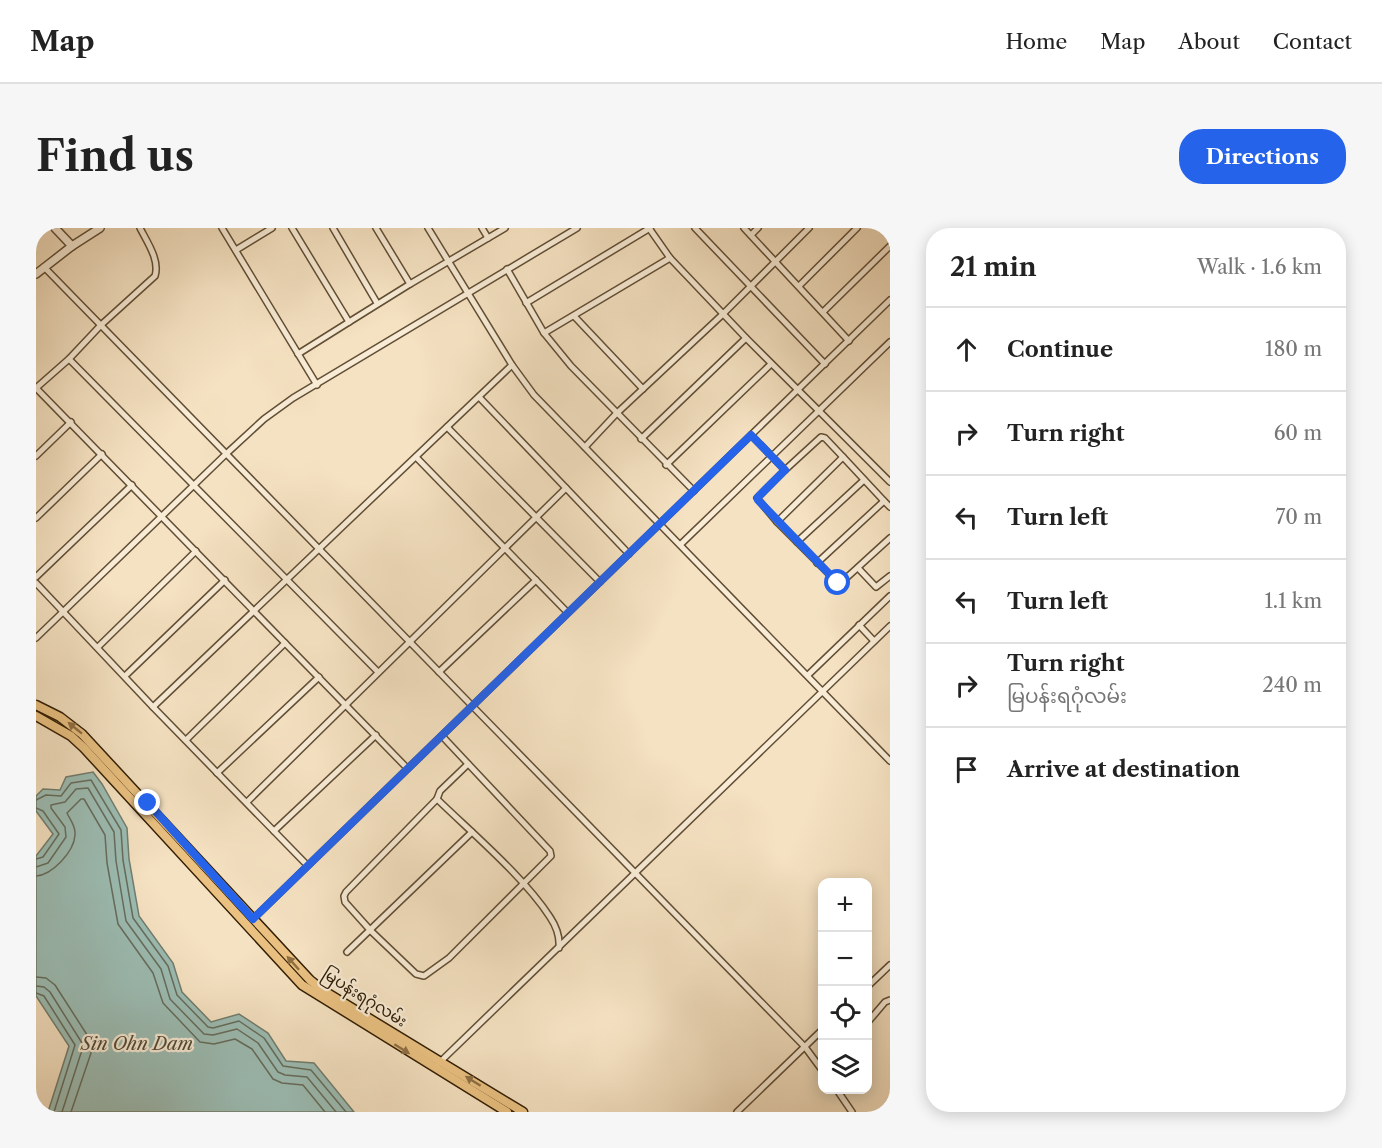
<!DOCTYPE html>
<meta charset="utf-8">
<style>
body{margin:0;font-family:"Libre Caslon Text","Noto Sans Myanmar",serif;background:#f6f6f6;color:#222}
.controls{position:absolute;right:18px;bottom:18px;display:grid;overflow:hidden;border-radius:12px;box-shadow:0 3px 15px #0003}
.controls button{width:54px;height:54px;display:grid;place-items:center;padding:0;border:0;border-bottom:2px solid #e0e0e0;background:#fff;color:#222;font:30px sans-serif}
.stop{position:absolute;width:18px;height:18px;margin:-14px;border:4px solid #2563eb;border-radius:50%;background:#fff}
.stop.end{background:#2563eb;border-color:#fff;box-shadow:0 2px 6px #0008}
.list{margin:0;padding:0;list-style:none}
h2{display:flex;justify-content:space-between;align-items:center;height:78px;margin:0;padding:0 24px;font-size:26px}
h2 small{font-size:20px;font-weight:400;color:#767676}
.list li{display:grid;grid-template-columns:39px 1fr auto;gap:18px;align-items:center;box-sizing:border-box;height:84px;padding:0 24px;border-top:2px solid #e0e0e0}
.list b{display:block;font-size:22px;white-space:nowrap}
.list p{margin:0;font-size:20px;white-space:nowrap;color:#767676}
.list em{font-size:20px;font-style:normal;color:#767676}
.icon{flex:none;width:33px;height:33px;fill:none;stroke:currentColor;stroke-width:2;stroke-linecap:round;stroke-linejoin:round}
.map{position:relative;flex:none;width:854px;height:884px;overflow:hidden;border-radius:24px}
header{display:flex;align-items:center;gap:36px;box-sizing:border-box;height:84px;padding:0 30px;background:#fff;border-bottom:2px solid #e0e0e0}
header strong{font-size:28px}
nav{display:flex;gap:33px;margin-inline-start:auto;font-size:21px}
.intro{display:flex;align-items:center;justify-content:space-between;box-sizing:border-box;height:144px;padding:0 36px}
h1{margin:0;font-size:42px}
.button{padding:15px 27px;border-radius:24px;background:#2563eb;color:#fff;font-size:21px;font-weight:700}
main{display:flex;gap:36px;padding:0 36px}
aside{flex:1;background:#fff;border-radius:24px;box-shadow:0 3px 15px #0003}
.map>svg:first-child{display:block}
.water{fill:#9cbdb4;stroke:#717d6e;stroke-width:1.5}
.lines{fill:none;stroke-linecap:round;stroke-linejoin:round}
.shore{stroke:#666d5c;stroke-width:1.5}
.minor-casing{stroke:#624e34;stroke-width:8}
.tertiary-casing{stroke:#624e34;stroke-width:10}
.primary-casing{stroke:#311d04;stroke-width:11}
.minor{stroke:#f8ecd7;stroke-width:5}
.tertiary{stroke:#f8ecd7;stroke-width:7}
.primary{stroke:#eac181;stroke-width:8}
.oneway{fill:#8e6f42}
.route{stroke:#2563eb;stroke-width:8}
.labels{text-anchor:middle;stroke-width:4.5;stroke-linejoin:round;paint-order:stroke}
.street-label{font-size:16px;fill:#311d04;stroke:#f8ecd7}
.water-label{font-size:18px;font-style:italic;fill:#514d39;stroke:#f8ecd7}
</style>
<header>
<strong>Map</strong>
<nav><a>Home</a><a>Map</a><a>About</a><a>Contact</a></nav>
</header>
<div class="intro"><h1>Find us</h1><a class="button">Directions</a></div>
<main>
<div class="map">
<svg width="854" height="884" viewBox="0 0 854 884">
<rect width="100%" height="100%" fill="#f5e2c2"/>
<filter id="stains"><feTurbulence type="fractalNoise" baseFrequency=".00333" numOctaves="4"/><feColorMatrix values="0 0 0 0 .2 0 0 0 0 .09 0 0 0 0 .02 0 0 0 .5 -.17"/></filter>
<radialGradient id="worn" r=".72"><stop offset=".6" stop-color="#630" stop-opacity="0"/><stop offset="1" stop-color="#630" stop-opacity=".3"/></radialGradient>
<path class="water" d="M57 544 66 556 91 600 93 631 103 688 137 735 146 764 175 794 203 786 232 805 250 833 278 835 318 884H12L33 818 0 768V628L17 606 0 583V568L7 561 24 562 30 549Z"/>
<g class="lines">
<g class="shore">
<path d="M0 572 10 567 25 568 35 555 55 552 85 602 87 632 97 690 132 738 141 767 172 799 177 800 203 793 228 810 247 838 275 842 310 884"/>
<path d="M0 580 7 583 23 606 7 629 0 631"/>
<path d="M0 639 12 635 30 609 29 599 15 580V577L29 574 40 561 52 560 78 604 80 633 90 693 125 741 134 771 168 806 177 807 201 801 222 815 242 844 249 847 271 849 300 884"/>
<path d="M0 648C16 647 38 624 39 607 40 598 34 592 31 585L45 571H48L69 607 71 635 82 696 117 745 127 775 164 814 178 816 199 811 216 821 237 851 246 855 267 857 289 884"/>
<path d="M0 749 10 750 19 757 55 813V825L35 884"/>
<path d="M0 758 8 759 14 764 46 815V822L26 884"/>
<path d="M0 765 8 768 39 817 18 884"/>
</g>
<g class="minor-casing">
<g id="minor">
<path d="M186 0 281 157"/>
<path d="M256 0 313 94 374 56"/>
<path d="M297 0 341 75"/>
<path d="M340 0 374 56 469 0"/>
<path d="M392 0 476 137 498 167 854 533"/>
<path d="M446 0 452 10"/>
<path d="M613 0 634 30 710 110 854 254"/>
<path d="M659 0 789 136"/>
<path d="M708 0 813 113"/>
<path d="M715 7 722 0"/>
<path d="M200 22 236 0"/>
<path d="M8 39 769 819 786 842"/>
<path d="M471 41 508 105 535 138 658 263"/>
<path d="M763 58 821 0"/>
<path d="M490 75 614 0"/>
<path d="M787 84 854 18"/>
<path d="M538 88 607 161"/>
<path d="M508 105 634 30"/>
<path d="M262 126 313 94"/>
<path d="M33 131 342 444"/>
<path d="M0 160 371 540"/>
<path d="M0 160 33 131 65 97 119 48C124 32 111 14 104 0"/>
<path d="M443 169 593 326"/>
<path d="M411 199 564 354"/>
<path d="M715 207 749 242 785 209 789 210 807 229"/>
<path d="M605 211 710 110"/>
<path d="M549 219 580 186 687 86 773 0"/>
<path d="M0 228 35 194"/>
<path d="M380 229 531 384"/>
<path d="M630 237 735 136"/>
<path d="M749 242 721 270 741 294 807 229 848 273"/>
<path d="M0 290 66 226"/>
<path d="M741 294 802 355 808 352 854 310"/>
<path d="M761 314 828 252"/>
<path d="M645 316 854 114"/>
<path d="M781 335 848 273 854 279"/>
<path d="M822 340 840 359 854 348"/>
<path d="M0 349 96 257"/>
<path d="M0 355 117 479 271 637"/>
<path d="M823 397 838 413"/>
<path d="M0 410 190 226 228 191 257 170 541 0"/>
<path d="M62 419 160 323"/>
<path d="M403 444 500 352"/>
<path d="M772 447 854 368"/>
<path d="M89 448 189 352"/>
<path d="M117 479 476 137"/>
<path d="M406 508 514 623 515 628 413 730 388 748 380 746 335 703 309 674 308 668 310 664 401 571C437 606 487 648 514 689 520 698 524 709 523 720"/>
<path d="M150 512 249 415"/>
<path d="M181 545 283 449"/>
<path d="M401 571 404 563 432 536"/>
<path d="M211 574 530 260"/>
<path d="M238 603 340 507"/>
<path d="M216 692 854 72"/>
<path d="M311 724 436 604"/>
<path d="M832 758 854 737"/>
<path d="M832 794 849 774 854 772"/>
<path d="M403 835 854 398"/>
<path d="M801 862 816 884"/>
<path d="M701 884 786 802"/>
</g>
</g>
<g class="tertiary-casing">
<g id="tertiary">
<path d="M19 0 36 18"/>
<path d="M0 46 36 18 64 0"/>
</g>
</g>
<g class="primary-casing">
<g id="primary">
<path d="M0 477 24 489 46 506 274 752 288 763 487 884"/>
<path d="M0 488 35 508 48 520 266 757 471 884"/>
</g>
</g>
<use href="#minor" class="minor"/>
<use href="#tertiary" class="tertiary"/>
<use href="#primary" class="primary"/>
</g>
<defs><path id="oneway-solid" d="M-6-.8H1V-3.2L6.5 0L1 3.2V.8H-6Z" transform="scale(1.5)"/></defs>
<g class="oneway">
<use href="#oneway-solid" transform="translate(39 500) rotate(-141)"/>
<use href="#oneway-solid" transform="translate(257 735) rotate(-132)"/>
<use href="#oneway-solid" transform="translate(366 821) rotate(32)"/>
<use href="#oneway-solid" transform="translate(437 853) rotate(-148)"/>
</g>
<g class="lines">
<path class="route" d="M112 575 217 691 715 207 749 242 722 269V272L802 355"/>
</g>
<g class="labels">
<g class="street-label">
<text transform="translate(329 769) rotate(32)" y="6">မြပန်းရဂုံလမ်း</text>
</g>
<g class="water-label">
<text x="101" y="822">Sin Ohn Dam</text>
</g>
</g>
<rect width="100%" height="100%" filter="url(#stains)"/>
<rect width="100%" height="100%" fill="url(#worn)"/>
</svg>
<div class="controls">
<button>+</button>
<button>−</button>
<button><svg class="icon" aria-label="locate" viewBox="0 0 24 24"><circle cx="12" cy="12" r="6"/><path d="M12 2v4M12 18v4M2 12h4M18 12h4"/></svg></button>
<button><svg class="icon" aria-label="layers" viewBox="0 0 24 24"><path d="M12 4l9 5-9 5-9-5zM3 14l9 5 9-5"/></svg></button>
</div>
<div class="stop" style="left:802px;top:355px"></div>
<div class="stop end" style="left:112px;top:575px"></div>
</div>
<aside>
<h2>21 min<small>Walk · 1.6 km</small></h2>
<ul class="list">
<li><svg class="icon" aria-label="ahead" viewBox="0 0 24 24"><path d="M12 20V5M6 11l6-6 6 6"/></svg><div><b>Continue</b></div><em>180 m</em></li>
<li><svg class="icon" aria-label="right" viewBox="0 0 24 24"><path d="M7 20v-9h11M14 6l5 5-5 5"/></svg><div><b>Turn right</b></div><em>60 m</em></li>
<li><svg class="icon" aria-label="left" viewBox="0 0 24 24"><path d="M17 20v-9H6M10 6l-5 5 5 5"/></svg><div><b>Turn left</b></div><em>70 m</em></li>
<li><svg class="icon" aria-label="left" viewBox="0 0 24 24"><path d="M17 20v-9H6M10 6l-5 5 5 5"/></svg><div><b>Turn left</b></div><em>1.1 km</em></li>
<li><svg class="icon" aria-label="right" viewBox="0 0 24 24"><path d="M7 20v-9h11M14 6l5 5-5 5"/></svg><div><b>Turn right</b><p>မြပန်းရဂုံလမ်း</p></div><em>240 m</em></li>
<li><svg class="icon" aria-label="arrive" viewBox="0 0 24 24"><path d="M6 21V4h12l-3 4 3 4H6"/></svg><div><b>Arrive at destination</b></div></li>
</ul>
</aside>
</main>
